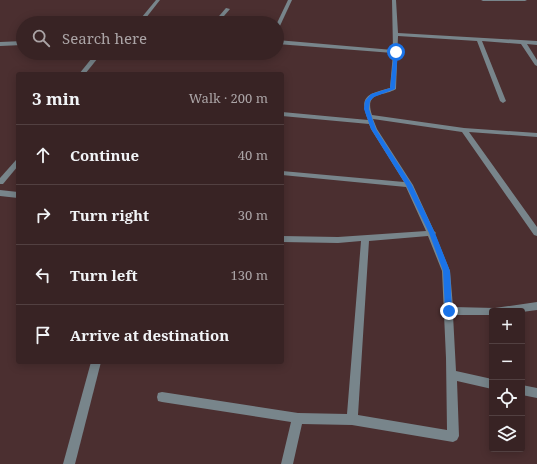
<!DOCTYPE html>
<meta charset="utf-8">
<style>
body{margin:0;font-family:"Noto Serif",serif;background:#432f31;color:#f1f3f6}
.controls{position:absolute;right:12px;bottom:12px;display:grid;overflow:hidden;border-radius:4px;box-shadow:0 2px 10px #0003}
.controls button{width:36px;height:36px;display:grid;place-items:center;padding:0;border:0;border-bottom:1px solid #524041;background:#382324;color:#f1f3f6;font:20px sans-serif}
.stop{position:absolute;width:12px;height:12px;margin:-9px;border:3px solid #1a73e8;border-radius:50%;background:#fff}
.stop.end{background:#1a73e8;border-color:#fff;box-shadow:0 1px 4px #0008}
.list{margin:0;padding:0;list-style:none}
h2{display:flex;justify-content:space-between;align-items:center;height:52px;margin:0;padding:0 16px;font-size:17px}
h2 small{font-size:13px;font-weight:400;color:#aba4a6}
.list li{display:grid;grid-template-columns:26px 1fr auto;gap:12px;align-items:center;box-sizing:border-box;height:60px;padding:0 16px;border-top:1px solid #524041}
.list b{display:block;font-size:15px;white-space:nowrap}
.list em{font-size:13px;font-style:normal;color:#aba4a6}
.icon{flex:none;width:22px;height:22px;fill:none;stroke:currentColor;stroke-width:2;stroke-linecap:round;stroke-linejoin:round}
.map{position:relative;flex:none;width:537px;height:464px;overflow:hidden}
.search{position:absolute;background:#382324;box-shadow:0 2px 10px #0003;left:16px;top:16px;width:268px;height:44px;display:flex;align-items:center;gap:10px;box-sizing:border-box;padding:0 14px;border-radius:22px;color:#aba4a6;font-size:15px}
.panel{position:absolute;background:#382324;box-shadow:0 2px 10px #0003;left:16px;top:72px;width:268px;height:292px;border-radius:4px}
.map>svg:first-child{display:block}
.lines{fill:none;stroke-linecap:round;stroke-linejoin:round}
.minor{fill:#78858b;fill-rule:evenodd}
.route{fill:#1a73e8}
</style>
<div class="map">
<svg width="537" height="464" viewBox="0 0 537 464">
<rect width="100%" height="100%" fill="#4b2f30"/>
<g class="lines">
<g class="minor">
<path d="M156 0H160L142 23H137Z"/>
<path d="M288 0H292L279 28 277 29V23Z"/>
<path d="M392 0H396L398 33 537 41V45L527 44 537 60V66L535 65 521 44 482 41 506 101 503 103 500 101 477 41 398 36 396 89C383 97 364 91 372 115L464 128 537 133V137L469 132 537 227V236L534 235 462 132 373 119 377 129 413 185 434 231 436 233 435 234 450 271 453 307 495 308 537 302V310L522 312 492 311V315H453L456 371 492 379V389L457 381 459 436 457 440 453 442 352 425 302 424 293 464H281L291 422 162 402 158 401 157 397 158 393 162 392 298 413 347 414 361 241 338 243 282 242V236L338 237 426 231 406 187 282 175V171L404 182 371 129 369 124 282 116V112L368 120C358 95 369 94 390 88L393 53 277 44V40L393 50ZM428 236 442 271 446 358 447 430 358 415 369 241Z"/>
<path d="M481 0H527L525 1H483Z"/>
<path d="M226 8 230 9 218 23H213Z"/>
<path d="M23 41V45L0 46V42Z"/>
<path d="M96 53H102L85 74H79Z"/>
<path d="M16 160H18V166L3 184H0V178Z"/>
<path d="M0 190 18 192V198L0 196Z"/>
<path d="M91 362H101L75 464H63Z"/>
<path d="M522 385 537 388V398L522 395Z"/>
</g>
</g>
<path class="route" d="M396 50 398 52 395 89 374 97 370 101 369 109 376 129 412 185 435 233 450 271 452 311 449 314 445 311 443 271 429 233 406 185 371 129 364 109 365 101 371 94 390 88 394 52Z"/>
</svg>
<div class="controls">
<button>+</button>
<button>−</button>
<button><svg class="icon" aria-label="locate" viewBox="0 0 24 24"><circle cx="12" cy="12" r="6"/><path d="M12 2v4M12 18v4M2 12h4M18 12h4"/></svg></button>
<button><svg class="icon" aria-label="layers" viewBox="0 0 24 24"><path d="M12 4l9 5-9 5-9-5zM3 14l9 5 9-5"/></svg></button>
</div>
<div class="stop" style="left:396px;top:52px"></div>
<div class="stop end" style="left:449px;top:311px"></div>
<div class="search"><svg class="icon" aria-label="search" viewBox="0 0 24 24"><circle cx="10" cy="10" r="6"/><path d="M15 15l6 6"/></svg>Search here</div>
<section class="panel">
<h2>3 min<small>Walk · 200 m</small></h2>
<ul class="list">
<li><svg class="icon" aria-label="ahead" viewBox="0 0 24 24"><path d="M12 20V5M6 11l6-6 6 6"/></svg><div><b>Continue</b></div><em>40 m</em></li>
<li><svg class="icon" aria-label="right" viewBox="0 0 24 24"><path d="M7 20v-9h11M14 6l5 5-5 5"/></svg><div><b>Turn right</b></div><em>30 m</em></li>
<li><svg class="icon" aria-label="left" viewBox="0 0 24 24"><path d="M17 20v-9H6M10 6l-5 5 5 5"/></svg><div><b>Turn left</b></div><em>130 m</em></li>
<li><svg class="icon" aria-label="arrive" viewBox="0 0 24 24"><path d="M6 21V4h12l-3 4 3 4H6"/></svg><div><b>Arrive at destination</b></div></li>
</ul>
</section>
</div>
